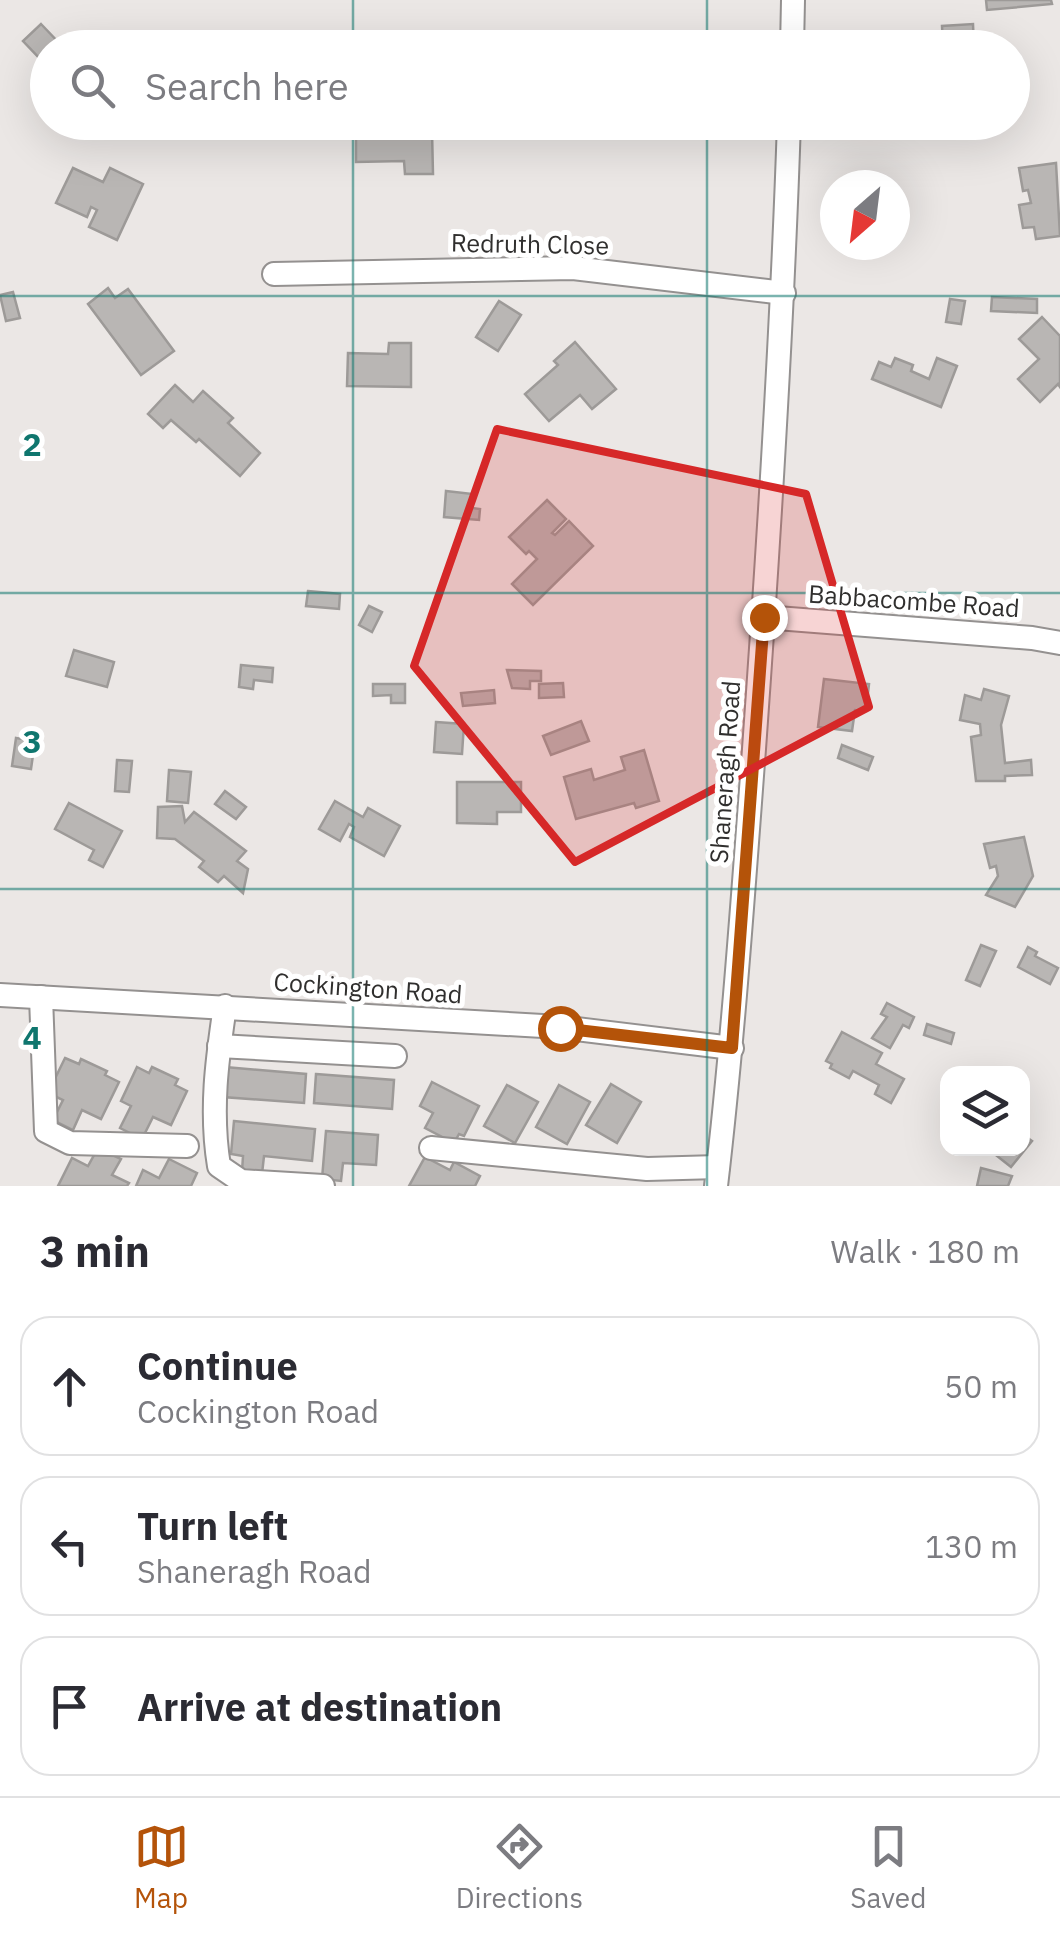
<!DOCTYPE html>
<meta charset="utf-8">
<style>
body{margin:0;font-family:"IBM Plex Sans",sans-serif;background:#f7f7f7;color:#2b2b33}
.controls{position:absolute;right:30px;bottom:30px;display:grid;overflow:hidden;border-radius:20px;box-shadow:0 10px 40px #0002}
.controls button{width:90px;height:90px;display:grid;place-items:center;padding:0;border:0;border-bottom:2px solid #e1e1e2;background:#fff;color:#2b2b33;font:50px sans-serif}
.compass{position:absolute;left:820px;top:170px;width:90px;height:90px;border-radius:50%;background:#fff;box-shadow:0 10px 40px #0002;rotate:208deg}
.stop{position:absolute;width:30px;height:30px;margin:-22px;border:8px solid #b45309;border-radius:50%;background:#fff}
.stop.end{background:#b45309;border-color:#fff;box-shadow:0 2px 10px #0008}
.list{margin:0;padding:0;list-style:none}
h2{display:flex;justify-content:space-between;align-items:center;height:130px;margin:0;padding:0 40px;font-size:42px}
h2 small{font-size:32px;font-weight:400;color:#7c7c81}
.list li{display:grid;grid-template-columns:65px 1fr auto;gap:30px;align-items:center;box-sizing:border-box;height:140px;margin:0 20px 20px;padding:0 20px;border:2px solid #e1e1e2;border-radius:30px}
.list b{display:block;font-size:38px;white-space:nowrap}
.list p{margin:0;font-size:32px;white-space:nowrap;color:#7c7c81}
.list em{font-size:32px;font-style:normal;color:#7c7c81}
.icon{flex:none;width:55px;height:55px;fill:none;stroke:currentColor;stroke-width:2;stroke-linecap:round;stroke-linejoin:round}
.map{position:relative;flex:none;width:1060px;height:1186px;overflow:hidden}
.search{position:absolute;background:#fff;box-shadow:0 10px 40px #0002;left:30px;right:30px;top:30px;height:110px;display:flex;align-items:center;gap:25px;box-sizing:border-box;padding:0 35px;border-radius:55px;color:#7c7c81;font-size:38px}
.sheet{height:610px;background:#fff}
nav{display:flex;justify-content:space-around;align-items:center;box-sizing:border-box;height:140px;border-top:2px solid #e1e1e2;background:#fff;font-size:28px;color:#7c7c81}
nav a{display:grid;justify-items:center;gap:5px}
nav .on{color:#b45309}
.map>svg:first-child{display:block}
.building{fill:#b9b6b4;stroke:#9d9a98;stroke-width:2.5}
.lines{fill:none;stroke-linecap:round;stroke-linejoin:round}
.minor-casing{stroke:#949190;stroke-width:26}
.minor{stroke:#fff;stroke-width:22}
.route{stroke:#b45309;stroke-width:12}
.marked{fill:#d62828;fill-opacity:0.2;stroke:#d62828;stroke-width:8;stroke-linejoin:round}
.grid{fill:none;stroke:#0f766e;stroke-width:2.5;stroke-opacity:0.55}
.labels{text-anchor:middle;stroke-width:10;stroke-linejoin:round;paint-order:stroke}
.street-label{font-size:25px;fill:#302f2e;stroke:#fff}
.grid-label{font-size:32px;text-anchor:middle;font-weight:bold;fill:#0f766e;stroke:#fff;stroke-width:10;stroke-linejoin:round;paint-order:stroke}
</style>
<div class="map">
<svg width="1060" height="1186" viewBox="0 0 1060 1186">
<rect width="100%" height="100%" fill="#ebe7e5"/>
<g class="building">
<path d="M986 0H1051L1052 4 987 10Z"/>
<path d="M41 24 62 46 48 48V60L44 63 23 41Z"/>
<path d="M973 24 974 48H943L942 26Z"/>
<path d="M432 131 433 174H405L404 161 356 162V132Z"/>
<path d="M1056 163 1060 236 1036 239 1034 227 1023 228 1019 205 1031 203 1028 190 1023 191 1019 168Z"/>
<path d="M73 168 103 182 110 168 143 184 117 240 89 227 97 210 91 207 87 217 56 203Z"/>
<path d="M108 288 115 298 128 289 174 351 141 375 88 304Z"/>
<path d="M13 292 20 318 6 321 0 295Z"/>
<path d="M992 297 1037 299V313L991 311Z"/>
<path d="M950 299 965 301 961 324 946 322Z"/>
<path d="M499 301 521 315 498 351 476 337Z"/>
<path d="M1042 317 1060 336V387L1058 384 1040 402 1018 379 1039 359 1019 339Z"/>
<path d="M575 342 616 389 592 409 580 395 549 421 525 394 558 365 554 361Z"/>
<path d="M389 343H411V387L347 386 348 353 388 354Z"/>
<path d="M895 358 913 365 911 371 929 379 937 358 957 366 941 407 872 379 879 362 891 367Z"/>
<path d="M175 385 193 402 203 391 233 418 228 423 260 453 240 476 199 439 196 442 171 420 163 428 148 414Z"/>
<path d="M446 491 473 494 472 508 480 509 479 520 444 517Z"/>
<path d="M547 500 566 519 552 533 555 535 569 521 593 546 533 605 512 584 537 559 529 551 526 554 509 537Z"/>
<path d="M308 591 340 594 339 609 306 606Z"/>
<path d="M369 606 382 612 372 632 359 625Z"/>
<path d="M74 650 114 662 107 687 66 676Z"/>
<path d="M241 665 273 668 272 682 254 680 253 689 239 687Z"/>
<path d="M507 670 541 671V681H530V689L512 688Z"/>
<path d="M824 679 869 684 866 711 855 710 852 731 818 727Z"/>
<path d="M563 683 564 697 539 698V684Z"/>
<path d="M373 684H405V703H391V695L373 696Z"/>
<path d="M984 689 1009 696 1001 725 1005 763 1031 760 1032 775 1005 776V781H976L971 737 981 735 980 724 960 720 965 695 981 700Z"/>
<path d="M494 690 495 703 463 706 461 693Z"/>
<path d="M581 721 589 741 551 755 543 736Z"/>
<path d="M436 722 464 724 462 754 434 752Z"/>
<path d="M16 738 35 741 31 769 12 766Z"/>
<path d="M842 745 873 757 868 770 838 758Z"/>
<path d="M644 750 659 801 636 808 634 803 576 819 564 777 591 769 594 780 625 770 621 757Z"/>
<path d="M117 760 132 761 129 792 115 791Z"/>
<path d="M169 770 191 772 188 803 167 801Z"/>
<path d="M457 782H521V812H497V824L457 823Z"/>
<path d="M225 791 246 807 236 819 215 804Z"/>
<path d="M335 801 363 817 368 808 400 826 384 856 350 837 354 827 349 824 340 841 319 829Z"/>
<path d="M69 803 122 831 103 867 89 860 94 850 55 829Z"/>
<path d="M182 806 185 822 194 812 246 851 237 861 248 869 243 893 224 876 218 882 199 867 204 861 175 839 157 838 158 807Z"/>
<path d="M1024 837 1033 876 1015 907 986 895 998 876 996 866 990 868 984 844Z"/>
<path d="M981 945 996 951 980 986 966 980Z"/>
<path d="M1028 947 1037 952 1035 956 1058 968 1050 984 1018 967Z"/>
<path d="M887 1003 914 1017 909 1028 903 1025 890 1048 872 1038 887 1017 881 1014Z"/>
<path d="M927 1024 954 1033 951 1044 924 1035Z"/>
<path d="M842 1032 882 1053 876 1064 904 1079 891 1103 875 1094 879 1085 853 1071 849 1078 830 1068 832 1064 826 1061Z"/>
<path d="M65 1058 79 1064 81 1059 107 1071 105 1075 119 1082 101 1119 82 1110 73 1130 53 1120 63 1100 48 1093Z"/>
<path d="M137 1067 149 1073 152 1067 178 1079 175 1085 187 1091 171 1125 153 1117 142 1139 120 1128 131 1106 121 1101Z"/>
<path d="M225 1067 306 1074 304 1103 223 1097Z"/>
<path d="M316 1074 394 1080 392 1109 314 1103Z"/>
<path d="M432 1082 479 1106 464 1136 459 1134 454 1143 425 1128 433 1113 420 1106Z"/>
<path d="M611 1084 641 1102 617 1143 586 1125Z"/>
<path d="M507 1085 538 1102 515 1143 484 1126Z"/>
<path d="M559 1085 590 1102 567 1144 536 1127Z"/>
<path d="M234 1121 315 1129 312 1161 264 1156 262 1174 242 1172 243 1156 231 1154Z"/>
<path d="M326 1131 378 1135 376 1165 343 1163 341 1181 322 1179Z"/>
<path d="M1022 1134 1032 1141 1011 1167 987 1148H1022Z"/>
<path d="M98 1148 121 1159 112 1175 129 1183 127 1186H58L72 1158 88 1166Z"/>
<path d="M425 1157 450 1170 454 1162 480 1176 475 1186H409Z"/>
<path d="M169 1159 197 1173 191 1186H136L143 1170 159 1178Z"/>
<path d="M981 1168 1012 1176 1008 1186H977Z"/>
</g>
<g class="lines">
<g class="minor-casing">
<g id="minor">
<path d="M792 48 793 0"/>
<path d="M274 274 573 268 784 293"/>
<path d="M764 617 1032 638 1060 643"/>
<path d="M0 995 560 1027 732 1048"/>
<path d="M41 997 46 1131 70 1143 187 1146"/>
<path d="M225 1006C217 1060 210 1111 219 1166L241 1181 323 1186"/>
<path d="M219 1046 395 1056"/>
<path d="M431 1148 647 1169 718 1167"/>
<path d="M716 1186C733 1041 743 895 754 749 769 540 782 332 789 122"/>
</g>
</g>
<use href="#minor" class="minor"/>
</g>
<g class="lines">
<path class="route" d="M560 1028 732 1048 764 617"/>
</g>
<path class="marked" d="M497 429 806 494 869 707 575 862 414 666Z"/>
<path class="grid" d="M353 0V48M707 0V48M353 122V1186M707 122V1186M0 296H1060M0 593H1060M0 889H1060"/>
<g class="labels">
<g class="street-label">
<text transform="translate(530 244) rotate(1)" y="9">Redruth Close</text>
<text transform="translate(914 601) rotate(4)" y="9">Babbacombe Road</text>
<text transform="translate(725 772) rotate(-86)" y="9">Shaneragh Road</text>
<text transform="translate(368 988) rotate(4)" y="9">Cockington Road</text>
</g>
</g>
<g class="grid-label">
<text x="32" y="456">2</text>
<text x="32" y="753">3</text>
<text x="32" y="1049">4</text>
</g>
</svg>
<div class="controls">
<button><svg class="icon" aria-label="layers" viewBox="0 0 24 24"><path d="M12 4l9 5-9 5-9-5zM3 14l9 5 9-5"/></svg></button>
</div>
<svg class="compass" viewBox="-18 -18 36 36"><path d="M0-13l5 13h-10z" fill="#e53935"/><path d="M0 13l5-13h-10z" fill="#7c7c81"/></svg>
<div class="stop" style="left:560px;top:1028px"></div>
<div class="stop end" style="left:764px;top:617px"></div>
<div class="search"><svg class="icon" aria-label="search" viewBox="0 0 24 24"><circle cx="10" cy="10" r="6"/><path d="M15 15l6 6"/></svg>Search here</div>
</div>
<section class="sheet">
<h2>3 min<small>Walk · 180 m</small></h2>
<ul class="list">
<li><svg class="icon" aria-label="ahead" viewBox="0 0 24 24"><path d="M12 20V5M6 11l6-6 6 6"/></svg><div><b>Continue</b><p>Cockington Road</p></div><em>50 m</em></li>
<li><svg class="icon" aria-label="left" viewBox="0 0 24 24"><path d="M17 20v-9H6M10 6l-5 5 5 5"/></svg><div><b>Turn left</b><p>Shaneragh Road</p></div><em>130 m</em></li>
<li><svg class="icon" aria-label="arrive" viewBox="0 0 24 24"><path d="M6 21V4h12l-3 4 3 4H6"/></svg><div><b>Arrive at destination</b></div></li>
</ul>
</section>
<nav>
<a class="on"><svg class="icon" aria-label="map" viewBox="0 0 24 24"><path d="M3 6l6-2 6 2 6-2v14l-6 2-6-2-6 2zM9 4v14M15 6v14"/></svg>Map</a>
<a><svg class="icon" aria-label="directions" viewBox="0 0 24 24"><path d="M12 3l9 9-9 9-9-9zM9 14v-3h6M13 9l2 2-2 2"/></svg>Directions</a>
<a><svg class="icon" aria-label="saved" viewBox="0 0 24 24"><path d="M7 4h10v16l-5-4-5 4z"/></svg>Saved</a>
</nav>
